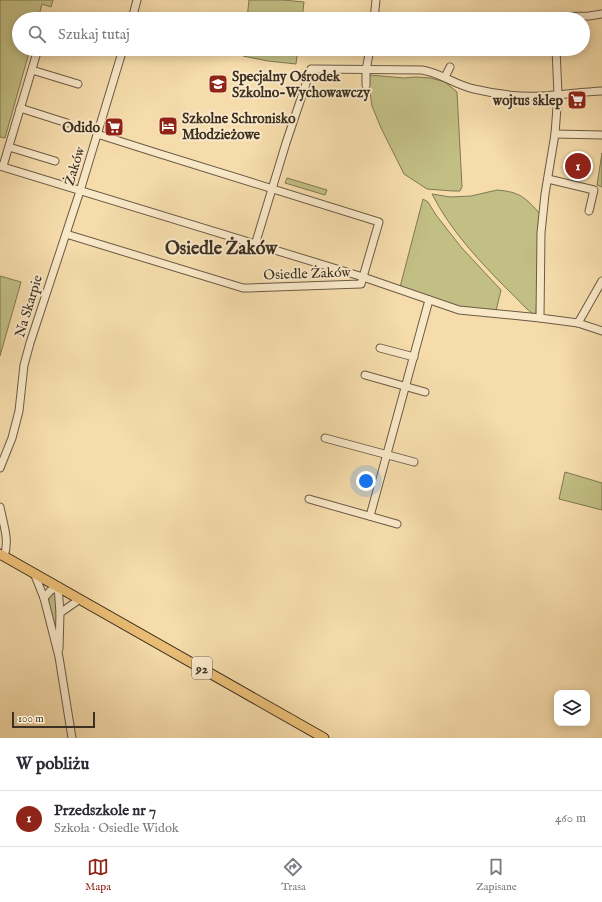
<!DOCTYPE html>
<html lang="pl">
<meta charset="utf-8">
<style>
body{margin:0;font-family:"IM FELL English",serif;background:#f7f7f7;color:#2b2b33}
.controls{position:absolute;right:12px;bottom:12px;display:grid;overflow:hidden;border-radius:8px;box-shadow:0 2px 10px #0003}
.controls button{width:36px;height:36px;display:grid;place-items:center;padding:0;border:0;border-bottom:1px solid #e1e1e2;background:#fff;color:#2b2b33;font:20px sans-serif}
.scale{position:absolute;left:12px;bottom:10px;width:83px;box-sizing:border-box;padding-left:4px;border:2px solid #3c3023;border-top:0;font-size:11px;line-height:14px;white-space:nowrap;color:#3c3023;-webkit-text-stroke:3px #f9e8c8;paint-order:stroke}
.you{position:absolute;left:366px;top:481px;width:14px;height:14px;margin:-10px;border:3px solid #fff;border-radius:50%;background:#1a73e8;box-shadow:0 0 0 6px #1a73e833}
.badge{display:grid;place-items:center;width:26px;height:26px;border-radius:50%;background:#8f2418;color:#fff;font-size:13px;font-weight:700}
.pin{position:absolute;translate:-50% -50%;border:2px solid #fff;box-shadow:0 1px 4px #0006}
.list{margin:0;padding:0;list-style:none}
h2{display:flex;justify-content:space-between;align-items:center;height:52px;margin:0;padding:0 16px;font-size:17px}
h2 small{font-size:13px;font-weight:400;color:#7c7c81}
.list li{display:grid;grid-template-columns:26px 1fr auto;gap:12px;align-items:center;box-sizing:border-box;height:56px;padding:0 16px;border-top:1px solid #e1e1e2}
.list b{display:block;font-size:15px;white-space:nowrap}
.list p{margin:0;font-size:13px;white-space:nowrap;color:#7c7c81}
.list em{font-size:13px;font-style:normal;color:#7c7c81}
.icon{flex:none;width:22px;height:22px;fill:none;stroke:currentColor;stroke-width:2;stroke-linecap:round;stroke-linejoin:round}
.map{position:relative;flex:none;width:602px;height:738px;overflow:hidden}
.search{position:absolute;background:#fff;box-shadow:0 2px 10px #0003;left:12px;right:12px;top:12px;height:44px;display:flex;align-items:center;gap:10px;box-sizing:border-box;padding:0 14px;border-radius:22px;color:#7c7c81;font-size:15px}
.sheet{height:108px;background:#fff}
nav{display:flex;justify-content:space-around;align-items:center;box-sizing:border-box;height:56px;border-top:1px solid #e1e1e2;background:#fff;font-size:11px;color:#7c7c81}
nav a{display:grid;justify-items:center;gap:2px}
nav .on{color:#8f2418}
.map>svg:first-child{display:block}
.green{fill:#c2bf84;stroke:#7f7854}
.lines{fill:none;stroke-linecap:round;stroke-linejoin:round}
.minor-casing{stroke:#6a5b45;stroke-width:9}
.major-casing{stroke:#3c3023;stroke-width:11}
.minor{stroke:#f9e8c8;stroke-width:7}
.major{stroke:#ebbe76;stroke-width:9}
.labels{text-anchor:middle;stroke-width:4;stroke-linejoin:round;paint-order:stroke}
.shield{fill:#f9e8c8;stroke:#756754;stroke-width:1}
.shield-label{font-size:13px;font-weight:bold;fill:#3c3023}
.poi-label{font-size:14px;font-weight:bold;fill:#3c3023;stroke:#f9e8c8;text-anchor:start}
.street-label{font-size:14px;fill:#3c3023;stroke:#f9e8c8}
.district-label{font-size:18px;font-weight:bold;fill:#3c3023;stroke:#f9e8c8}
</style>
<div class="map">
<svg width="602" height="738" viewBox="0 0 602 738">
<rect width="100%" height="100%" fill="#f6dcab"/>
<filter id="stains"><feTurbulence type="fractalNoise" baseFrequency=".005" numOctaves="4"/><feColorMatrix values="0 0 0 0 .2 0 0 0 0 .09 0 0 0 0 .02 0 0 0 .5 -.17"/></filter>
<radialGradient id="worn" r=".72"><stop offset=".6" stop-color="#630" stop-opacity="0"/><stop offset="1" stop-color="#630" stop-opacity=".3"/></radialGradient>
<g class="green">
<path d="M0 0H53L51 7 42 4 38 19H19V49H30L5 138 0 137Z"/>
<path d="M249 0H283L304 2 302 19H247Z"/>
<path d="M216 49H236L234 55Z"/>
<path d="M244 49H298L296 64 268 61 243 56Z"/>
<path d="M370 75 404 78 416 77 431 78 445 82 457 92 462 187 460 191H453L427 189 404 174 381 128 372 106 368 79Z"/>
<path d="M602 153V187L597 185Z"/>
<path d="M287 178 327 190 325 195 285 183Z"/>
<path d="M497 190C520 192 525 197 540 214L536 316C525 309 518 299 509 291 480 262 450 230 432 194L450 197 471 196Z"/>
<path d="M423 199 428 202 436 215 461 247 501 290 495 315 458 313 400 287Z"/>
<path d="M0 276 21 282 0 356Z"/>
<path d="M565 472 602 483V510L559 499Z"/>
<path d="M55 591 59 649 48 603 50 594Z"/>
</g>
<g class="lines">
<g class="minor-casing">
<g id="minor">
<path d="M132 19 137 0"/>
<path d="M374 19 376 0"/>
<path d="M555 19V17L589 16 602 14"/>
<path d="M556 49 558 94 555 134 545 194 541 233 540 318 578 323 602 331"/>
<path d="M32 70 78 84"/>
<path d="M445 77 450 67"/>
<path d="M366 85V70L370 49"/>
<path d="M20 108 67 123"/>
<path d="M555 134 602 135"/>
<path d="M9 147 55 161"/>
<path d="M0 166 363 277 459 310 540 318"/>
<path d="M3 166 38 49"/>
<path d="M548 179 594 190 589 211"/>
<path d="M66 234 243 288H250L361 284 363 277 379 222 157 153 97 134"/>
<path d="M255 245 286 143 311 69 422 70C441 73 455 85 474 89 495 94 519 97 541 96 561 95 582 92 602 91"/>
<path d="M578 323 602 281"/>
<path d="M380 348 414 357"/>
<path d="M365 375 425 392"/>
<path d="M325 438 414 462"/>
<path d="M0 468 12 438 19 411 24 365 30 343 80 191 123 49"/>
<path d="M309 499 397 524"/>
<path d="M0 507C3 523 10 541 4 556"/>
<path d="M370 516 429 300"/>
<path d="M34 573 44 598 59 657 72 738"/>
<path d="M44 598 50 591 58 586 60 613"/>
<path d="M59 649 60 613 80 599"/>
</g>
</g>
<g class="major-casing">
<path id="major" d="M0 554 324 738"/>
</g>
<use href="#minor" class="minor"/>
<use href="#major" class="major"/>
</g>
<defs>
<g id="school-square" transform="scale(1)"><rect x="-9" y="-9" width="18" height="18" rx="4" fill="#8f2418" stroke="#f9e8c8"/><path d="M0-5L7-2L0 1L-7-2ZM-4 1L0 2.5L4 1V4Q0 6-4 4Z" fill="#fff"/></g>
<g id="supermarket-square" transform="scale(1)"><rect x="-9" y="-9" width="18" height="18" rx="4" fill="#8f2418" stroke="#f9e8c8"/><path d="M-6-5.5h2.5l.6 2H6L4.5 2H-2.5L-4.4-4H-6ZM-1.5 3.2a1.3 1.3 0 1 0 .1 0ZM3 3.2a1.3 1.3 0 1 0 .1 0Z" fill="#fff"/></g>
<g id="hotel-square" transform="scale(1)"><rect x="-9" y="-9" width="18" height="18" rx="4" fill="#8f2418" stroke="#f9e8c8"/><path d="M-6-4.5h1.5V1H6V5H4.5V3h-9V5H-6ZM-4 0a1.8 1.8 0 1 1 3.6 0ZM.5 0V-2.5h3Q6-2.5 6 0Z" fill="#fff"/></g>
</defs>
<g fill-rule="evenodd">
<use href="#school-square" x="218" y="84"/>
<use href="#supermarket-square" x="577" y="100"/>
<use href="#hotel-square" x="168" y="126"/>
<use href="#supermarket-square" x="114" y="127"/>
</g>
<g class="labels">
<rect class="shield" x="192" y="657" width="20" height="22" rx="3"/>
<g class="shield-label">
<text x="202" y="673">92</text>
</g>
<g class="poi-label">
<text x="232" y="81">Specjalny Ośrodek<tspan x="232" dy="16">Szkolno-Wychowawczy</tspan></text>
<text x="563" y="105" text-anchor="end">wojtus sklep</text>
<text x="182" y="123">Szkolne Schronisko<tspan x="182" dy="16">Młodzieżowe</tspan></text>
<text x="100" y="132" text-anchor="end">Odido</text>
</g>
<g class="street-label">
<text transform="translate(74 166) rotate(-73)" y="5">Żaków</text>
<text transform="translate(307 273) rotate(-2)" y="5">Osiedle Żaków</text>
<text transform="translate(28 306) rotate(-73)" y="5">Na Skarpie</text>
</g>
<g class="district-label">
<text x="221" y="254">Osiedle Żaków</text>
</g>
</g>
<rect width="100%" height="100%" filter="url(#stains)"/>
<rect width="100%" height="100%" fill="url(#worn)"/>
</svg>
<div class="controls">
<button><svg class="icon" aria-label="layers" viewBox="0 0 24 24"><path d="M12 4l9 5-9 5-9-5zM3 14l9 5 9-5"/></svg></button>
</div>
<div class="scale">100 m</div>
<div class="you"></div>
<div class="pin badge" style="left:578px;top:166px">1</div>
<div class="search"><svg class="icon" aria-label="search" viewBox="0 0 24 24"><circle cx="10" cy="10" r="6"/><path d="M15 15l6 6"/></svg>Szukaj tutaj</div>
</div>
<section class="sheet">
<h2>W pobliżu<small></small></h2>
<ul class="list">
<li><span class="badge">1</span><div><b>Przedszkole nr 7</b><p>Szkoła · Osiedle Widok</p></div><em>460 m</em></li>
</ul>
</section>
<nav>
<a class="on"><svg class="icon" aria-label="map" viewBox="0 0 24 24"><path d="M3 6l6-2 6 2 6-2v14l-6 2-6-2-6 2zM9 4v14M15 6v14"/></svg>Mapa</a>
<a><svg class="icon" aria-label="directions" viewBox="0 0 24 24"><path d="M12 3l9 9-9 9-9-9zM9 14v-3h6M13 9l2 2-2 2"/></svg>Trasa</a>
<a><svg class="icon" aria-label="saved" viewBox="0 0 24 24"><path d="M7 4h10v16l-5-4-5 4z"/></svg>Zapisane</a>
</nav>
